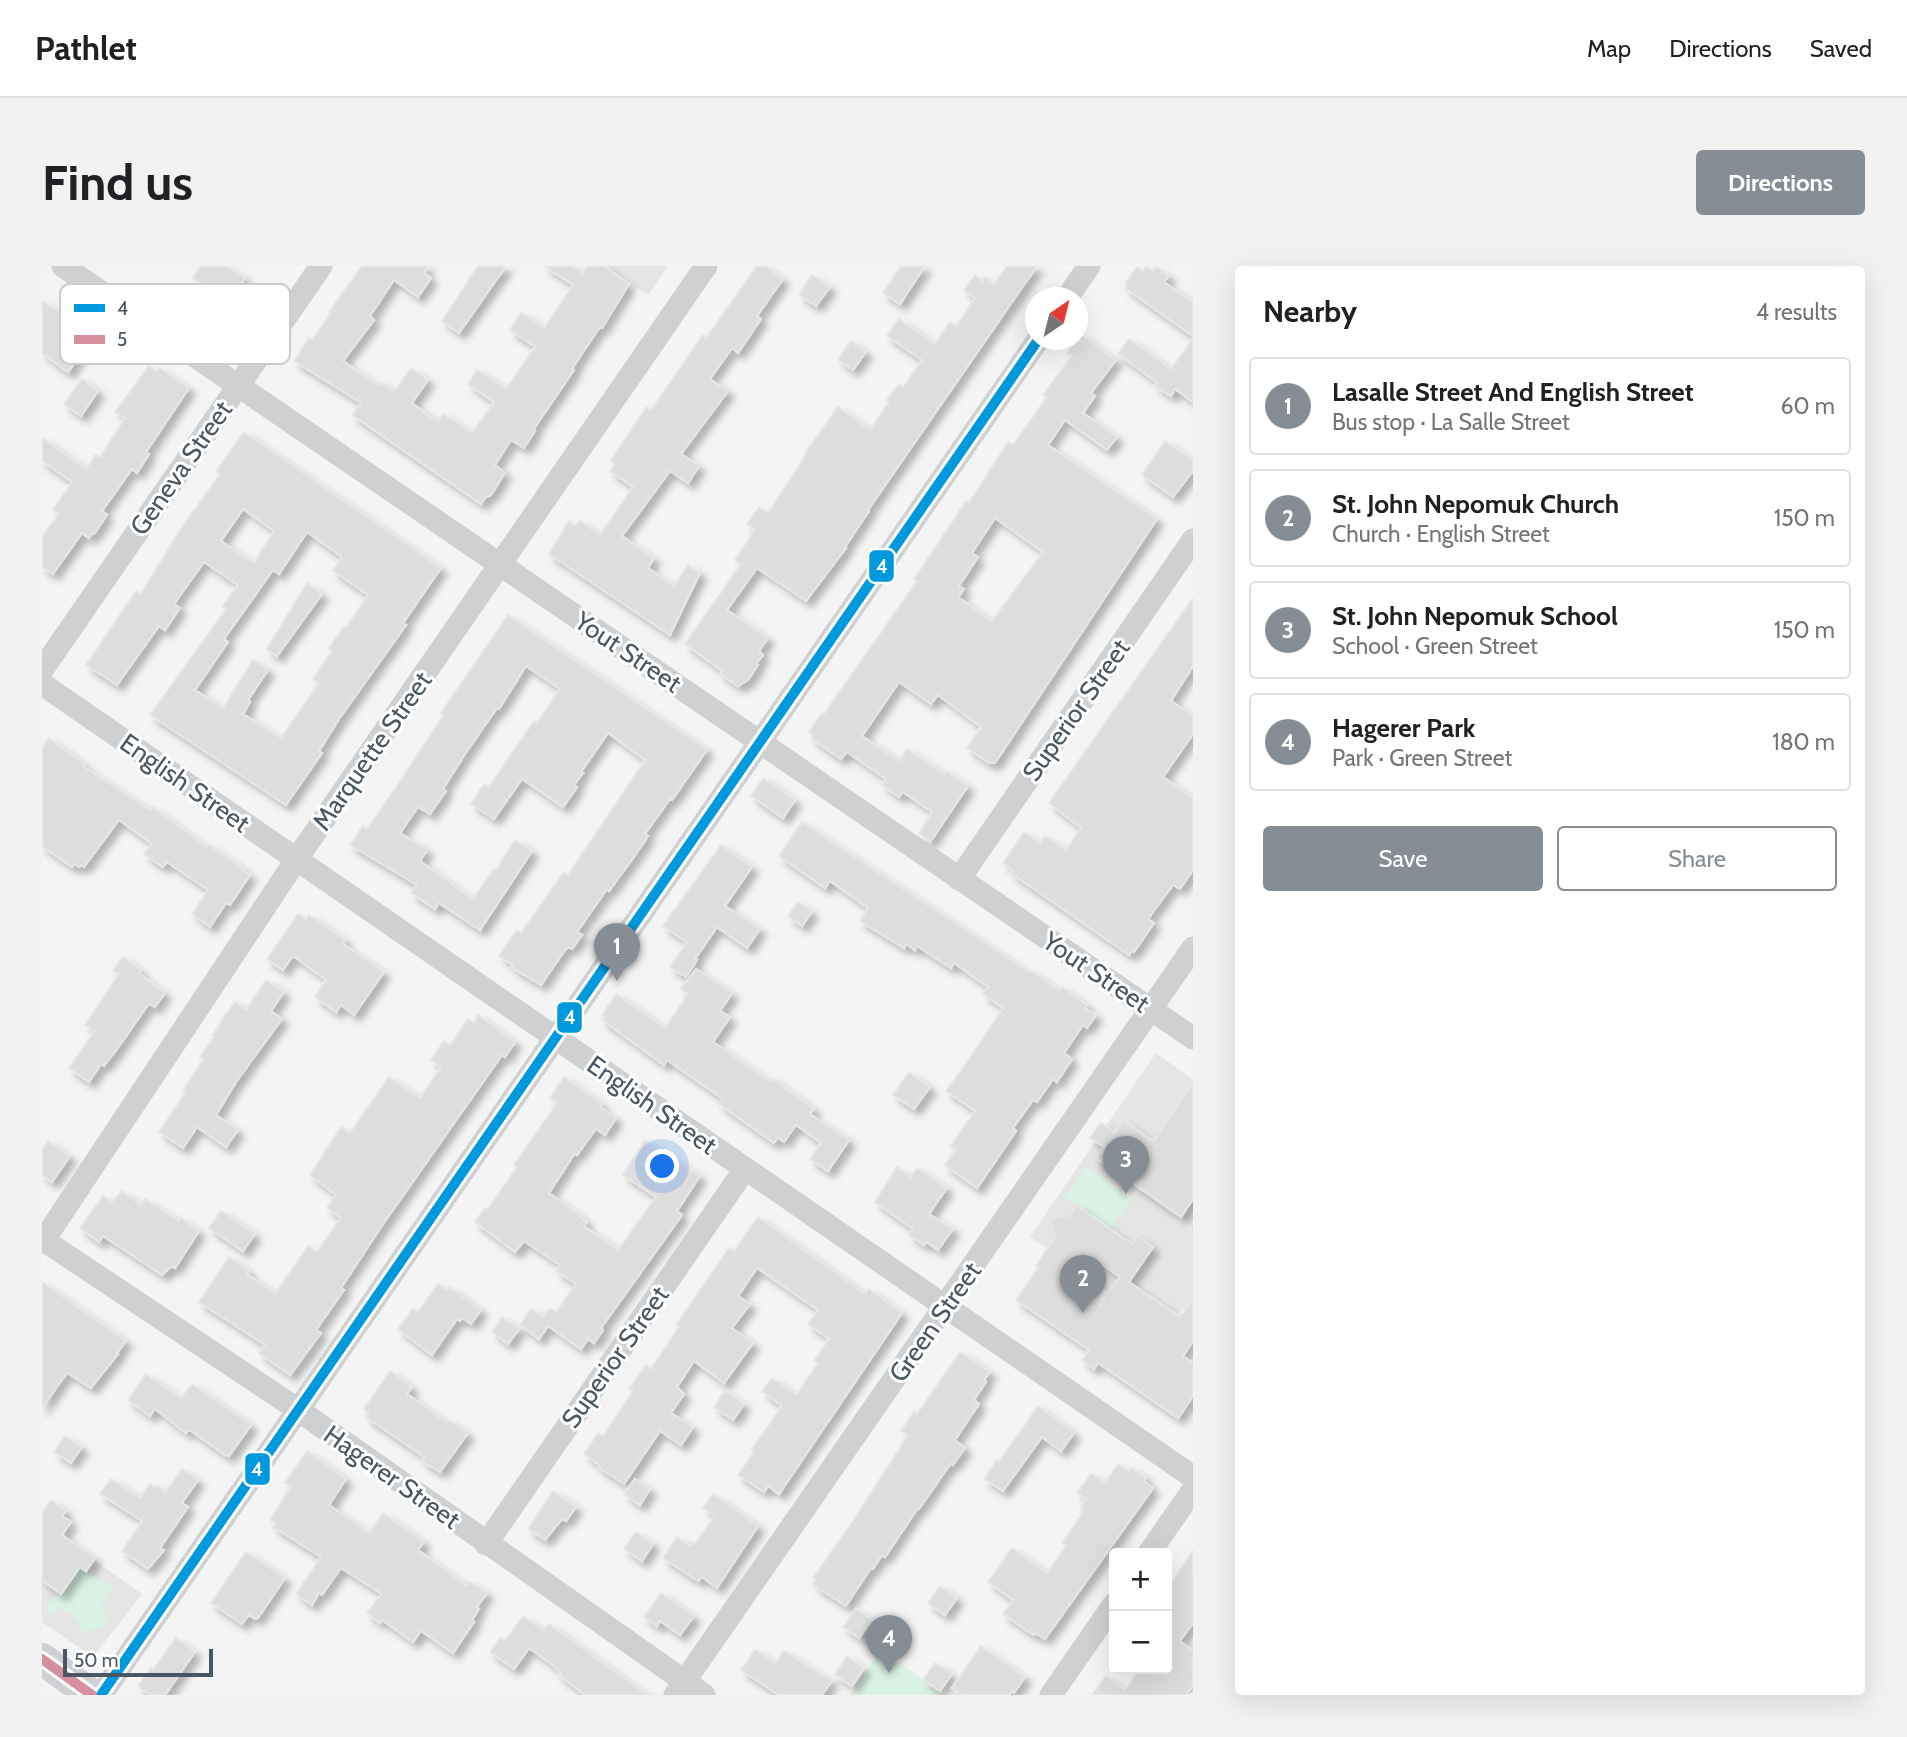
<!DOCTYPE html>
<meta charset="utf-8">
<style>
body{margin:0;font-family:Cabin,sans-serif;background:#f2f2f2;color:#202124}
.controls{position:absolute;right:21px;bottom:21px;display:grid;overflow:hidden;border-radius:7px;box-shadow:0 7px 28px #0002}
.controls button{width:63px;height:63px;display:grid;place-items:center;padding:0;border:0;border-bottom:2px solid #e0e0e0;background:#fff;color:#202124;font:35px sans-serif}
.compass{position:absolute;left:983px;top:21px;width:63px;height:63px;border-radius:50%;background:#fff;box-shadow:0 7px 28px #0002;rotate:35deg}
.scale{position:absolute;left:21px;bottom:18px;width:150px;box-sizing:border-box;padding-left:7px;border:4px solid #4a5661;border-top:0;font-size:19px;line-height:24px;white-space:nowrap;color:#4a5661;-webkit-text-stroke:5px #fff;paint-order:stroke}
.you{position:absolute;left:621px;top:901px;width:24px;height:24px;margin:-18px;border:5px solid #fff;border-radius:50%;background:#1a73e8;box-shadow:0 0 0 10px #1a73e833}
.badge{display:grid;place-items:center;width:46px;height:46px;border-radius:50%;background:#868d94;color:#fff;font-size:23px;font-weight:700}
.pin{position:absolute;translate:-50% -58px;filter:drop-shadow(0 2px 4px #0008)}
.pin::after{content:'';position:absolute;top:37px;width:24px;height:21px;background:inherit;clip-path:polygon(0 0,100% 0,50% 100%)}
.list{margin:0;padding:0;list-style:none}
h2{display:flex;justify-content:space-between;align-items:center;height:91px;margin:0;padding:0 28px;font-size:30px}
h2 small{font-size:23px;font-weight:400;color:#757577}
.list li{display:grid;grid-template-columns:46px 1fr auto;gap:21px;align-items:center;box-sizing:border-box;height:98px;margin:0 14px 14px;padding:0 14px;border:2px solid #e0e0e0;border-radius:7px}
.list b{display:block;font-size:26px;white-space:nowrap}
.list p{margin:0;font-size:23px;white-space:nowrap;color:#757577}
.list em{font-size:23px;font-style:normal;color:#757577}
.actions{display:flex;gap:14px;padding:21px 28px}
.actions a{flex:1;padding:16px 0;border:2px solid #868d94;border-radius:7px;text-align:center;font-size:24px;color:#868d94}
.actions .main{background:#868d94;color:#fff}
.map{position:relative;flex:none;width:1151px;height:1429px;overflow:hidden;border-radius:7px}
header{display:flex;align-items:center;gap:42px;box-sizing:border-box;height:98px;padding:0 35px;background:#fff;border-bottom:2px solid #e0e0e0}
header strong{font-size:33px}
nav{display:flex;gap:38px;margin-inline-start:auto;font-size:24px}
.intro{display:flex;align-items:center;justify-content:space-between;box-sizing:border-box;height:168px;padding:0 42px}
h1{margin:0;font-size:49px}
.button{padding:18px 32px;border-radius:7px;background:#868d94;color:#fff;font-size:24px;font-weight:700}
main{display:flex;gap:42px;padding:0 42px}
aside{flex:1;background:#fff;border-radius:7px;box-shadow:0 7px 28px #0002}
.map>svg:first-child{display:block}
.education{fill:#e6e5e6}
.green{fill:#d9f2e3}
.building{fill:#ddddde;stroke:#e5e6e7;stroke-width:2;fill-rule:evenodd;filter:url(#shadow)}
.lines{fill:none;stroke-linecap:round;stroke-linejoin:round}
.street{stroke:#ced0d2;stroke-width:23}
.secondary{stroke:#ced0d4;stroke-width:32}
.bus-1-casing{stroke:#fff;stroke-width:16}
.bus-2-casing{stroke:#fff;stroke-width:16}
.bus-1{stroke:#09d;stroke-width:10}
.bus-2{stroke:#d58f9e;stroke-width:10}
.labels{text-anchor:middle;stroke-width:6;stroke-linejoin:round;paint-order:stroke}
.street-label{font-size:26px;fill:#4a5661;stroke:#fff}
.key{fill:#fff;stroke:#c9ccd0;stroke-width:2}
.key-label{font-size:19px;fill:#4a5661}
.line-badge{stroke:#fff;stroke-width:2.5}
.badge-label{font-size:19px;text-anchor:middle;font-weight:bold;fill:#fff}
</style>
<header>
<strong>Pathlet</strong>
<nav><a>Map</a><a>Directions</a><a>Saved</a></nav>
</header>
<div class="intro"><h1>Find us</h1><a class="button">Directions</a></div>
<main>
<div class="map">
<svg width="1151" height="1429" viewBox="0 0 1151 1429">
<defs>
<filter id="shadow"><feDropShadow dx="6" dy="6" stdDeviation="3.5" flood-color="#0004"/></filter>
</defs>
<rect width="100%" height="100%" fill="#f4f4f4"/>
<g class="education">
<path d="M563 0H626L606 29Z"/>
<path d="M1114 787 1151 814V1049L1140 1042 1136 1048 1109 1030 1094 1052 1063 1030 1066 1025 988 971Z"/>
<path d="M0 1257 100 1328 51 1391 0 1356Z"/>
</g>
<g class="green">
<path d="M1044 901 1090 932 1068 963 1022 932Z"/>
<path d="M38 1301 71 1321 59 1338 62 1347 67 1351 59 1362 40 1367 37 1354 18 1341 12 1349 3 1343Z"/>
<path d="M839 1384 903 1429H808Z"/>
</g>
<g class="building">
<path d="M159 0H184L203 12 190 32 182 27 180 31 151 12Z"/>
<path d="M320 0H386L382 7 389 12 376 31 352 14 328 50 332 54 301 95 336 119 338 116 352 126 369 102 386 114 370 137 396 156 401 148 430 167 452 136 426 118 435 104 464 123 493 81 468 64 479 47 502 62 531 19 502 0H530L541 7 546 0H562L587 18 560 62 558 61 541 86 530 103 532 104 491 164 493 165 482 182 469 174 453 199 463 207 449 229 443 232 439 238 310 149 319 137 252 95 267 72 270 74 289 47 287 46Z"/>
<path d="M436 0H464L417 67 400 55Z"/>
<path d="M715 0H723L741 13 715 50 719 53 696 87 690 82 668 113 686 125 639 188 657 200 646 217 628 205 580 270 612 292 606 302 632 320 646 299 658 307 628 369 507 288 527 255 534 260 538 255 558 269 591 221 568 205 573 198 569 194 605 141 609 144 661 69 664 72Z"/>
<path d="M859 0H883L858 38 841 27Z"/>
<path d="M965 0H995L826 244 827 245 803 281 804 282 764 335 715 302 685 344 726 372 717 385 721 389 714 398 716 399 706 414 696 420 678 408 680 405 643 378 699 298 693 294 713 263 705 258 717 241 726 247 764 189V186L796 141 828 164 847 136 844 135 857 118 861 121 880 94 845 70 857 53 893 78 908 56 914 61 933 32 922 24 933 9 941 15 943 11 952 18Z"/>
<path d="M1104 0 1111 5 1114 1 1127 10 1122 16 1151 36V70L1083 22 1085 20 1083 18 1095 1 1101 5Z"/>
<path d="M770 9 788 21 774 40 757 29Z"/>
<path d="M0 35 53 67 26 106 0 87Z"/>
<path d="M1038 68 1074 94 1049 127 1053 130 1041 147 1075 171 1065 184 1023 154 1006 179 1115 253 953 497H947L925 482 939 461 896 429 889 438 857 416 820 470 857 495 865 483 902 508 904 505 926 520 888 576 877 568 890 546 861 526 857 531 840 519 844 513 805 486 799 493 770 473 772 470 767 466 780 447 782 448 875 315 872 313 924 235 927 237 966 176 971 179 1005 131 1001 129 1030 90 1025 87ZM953 252 1001 286 950 355 916 331 922 323 917 320 936 291 930 287Z"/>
<path d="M1087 73 1129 103 1151 73V136L1133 123 1129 130 1113 120 1116 117 1076 88Z"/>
<path d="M809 75 824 86 811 104 796 94Z"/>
<path d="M107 100 115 106 117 102 147 122 104 186 107 188 95 207 90 203 60 245 65 249 52 268 50 267 47 272 40 267 11 308 0 301V271L17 248 11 244 30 216 0 195V172L44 203 53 189 58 191 83 152 73 146Z"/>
<path d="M40 113 56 125 39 150 22 138Z"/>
<path d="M202 166 399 302 361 357 364 359 297 453 277 485 280 487 244 539 108 449 184 343 181 340 196 319 162 296 132 338 138 342 123 364 117 360 75 419 44 399 94 325 99 328 136 267 178 208 174 205ZM201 243 232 265 212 297 179 275ZM265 266 300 291 291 305 326 329 304 362 302 360 287 382 290 385 271 413 277 417 239 472 201 448 208 436 206 434 226 404 211 394 181 442 153 424 186 376 182 373 231 304 237 308Z"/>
<path d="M1123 175 1151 194V205L1131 231 1100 209Z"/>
<path d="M265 317 280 328 235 390 225 383Z"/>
<path d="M1151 332V400L1129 435 1151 450V468L1121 511 1151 532V604L1138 623 1131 619 1106 653 1112 657 1092 686 1090 685 1087 689 969 607 971 604 961 597 982 566 998 577 1003 570 1024 584 1039 562 1007 537Z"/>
<path d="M466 349 665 484 630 534 628 533 603 568 606 570 592 591 567 625 565 623 535 666 540 669 530 683 526 681 523 684 499 719 469 701 471 699 457 690 475 664 479 667 522 606 526 609 603 494 566 467 539 506 541 507 532 519 535 521 521 541 480 513 452 553 429 538 442 518 447 521 492 455 495 457 518 423 484 400 457 443 455 442 423 488 401 523 404 525 388 548 376 541 358 567 385 584 378 595 431 633 452 603 454 604 473 574 490 585 438 664 397 637 393 643 369 627 375 619 308 579 321 560 325 563 353 523 395 459 401 449 399 447Z"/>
<path d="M7 472 43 499 42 501 108 544 110 541 165 581 167 579 201 602 200 604 208 609 188 639 184 637 168 661 150 648 166 624 125 596 121 601 102 588 110 578 77 554 42 601 39 599 37 601 32 598 30 601 0 580V482Z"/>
<path d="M721 512 753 534 741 552 709 530Z"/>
<path d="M760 556 987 706 988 704 1018 725 1020 721 1045 739 1043 742 1054 749 1045 762 1041 759 1022 787 1030 793 1015 816 1011 813 995 836 991 834 971 862 974 865 935 922 903 899 914 884 908 881 933 845 904 825 928 792 961 742 941 728 946 721 912 697 909 702 875 680 873 684 864 678 862 682 818 655 826 642 788 615 783 622 737 590Z"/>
<path d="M679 579 710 601 683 640 718 663 705 682 675 661 653 693 655 694 644 711 628 701 645 676 621 660Z"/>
<path d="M756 636 770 646 760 660 746 650Z"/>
<path d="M256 648 264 653 267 649 303 674 301 677 304 680 342 706 312 749 299 739 294 746 273 731 284 714 254 692 250 691 241 704 225 693Z"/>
<path d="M81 691 99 704 97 707 123 727 113 741 107 738 106 739 75 783 62 800 59 798 47 816 27 802 53 765 43 759 77 708 71 704Z"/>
<path d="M654 703 690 727 678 745 688 751 671 776 728 815 730 812 772 843 768 848 807 874 786 905 768 893 779 877 754 859 742 876 736 872 732 877 677 838 681 833 625 794 622 799 560 754 563 751 560 749 574 728 623 762 646 728 639 723Z"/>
<path d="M224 714 242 726 229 745 240 753 194 816 174 849 196 864 184 881 155 861 141 882 117 866 144 826 141 824 162 793 158 791 172 771 171 769 180 754 193 736 204 744Z"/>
<path d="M436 749 473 776 463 791 460 789 339 961 299 1022 302 1024 274 1064 279 1067 248 1109 217 1087 223 1079 157 1036 187 991 207 1005 205 1008 233 1028 266 980 275 986 299 952 285 942 294 929 268 909 299 861 308 867 347 811 378 832 399 801 389 794 402 775 408 780 426 753 432 757Z"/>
<path d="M867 806 888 821 872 843 851 829Z"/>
<path d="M522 811 560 838 558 841 574 852 563 869 554 863 535 889 533 887 507 927 539 950 538 951 545 956 542 960 576 984 614 931 581 909 603 874 658 910 635 945 640 949 559 1062 561 1064 552 1077 546 1073 539 1083 506 1060 497 1073 478 1059 489 1043 501 1051 508 1042 514 1046 534 1018 514 1005 518 999 482 975 473 986 433 956 443 942 445 944 475 901 472 899 515 837 508 832Z"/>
<path d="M1151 817V933L1139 951 1054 892 1062 881 1048 872 1059 857 1072 866 1081 854 1111 875Z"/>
<path d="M6 875 28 890 10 916 0 909V884Z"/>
<path d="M855 901 869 911 875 902 905 922 887 948 911 963 896 984 884 976 882 979 867 969 871 963 833 936Z"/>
<path d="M80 925 99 939 103 933 137 955 139 952 157 965 133 1002 130 1000 120 1009 61 970 57 976 38 962 61 930 70 936Z"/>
<path d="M1034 939 1090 978 1095 970 1111 981 1087 1016 1138 1051 1151 1032V1075L1141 1090 1151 1097V1130L1136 1152 1056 1097 1052 1103 1040 1094 1047 1084 974 1034 996 1002 994 1000 1013 970 1008 952 1026 950ZM1045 988 1078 1011 1059 1039 1026 1016Z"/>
<path d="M179 945 213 968 201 985 167 962Z"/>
<path d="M716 951 823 1028 827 1023 860 1047 737 1228 726 1220 722 1226 696 1209 712 1185 710 1183 740 1140 720 1125 730 1112 754 1129 776 1097 772 1095 787 1073 766 1058 776 1044 715 1002 696 1030 708 1038 690 1062 711 1077 682 1117 652 1095 635 1121 642 1128 629 1147 651 1161 639 1179 618 1165 582 1218 556 1201 557 1199 542 1188 556 1167 561 1170 591 1125 587 1123 604 1099 609 1103 637 1061 634 1059 687 982 692 985Z"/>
<path d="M0 1016 84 1075 75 1087 76 1088 49 1122 25 1107 0 1142Z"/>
<path d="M396 1018 404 1025 407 1021 439 1044 429 1058 420 1052 418 1055 415 1053 390 1089 356 1063 371 1043 376 1046Z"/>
<path d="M460 1051 477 1063 466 1078 450 1066Z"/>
<path d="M918 1086 948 1106 942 1114 944 1116 932 1134 937 1138 913 1174 923 1182 911 1199 909 1197 877 1243 876 1242 843 1291 840 1289 831 1303 829 1302 804 1340 779 1324 771 1318 774 1314 771 1312 811 1255 866 1169 859 1165 872 1146 875 1148Z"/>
<path d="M348 1105 370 1121 365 1128 404 1156 406 1154 426 1167 398 1206 380 1195 382 1191 324 1151 327 1147 322 1143Z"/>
<path d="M104 1108 139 1132 150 1118 209 1159 187 1190 183 1189 149 1165 146 1164 144 1167 113 1143 108 1150 86 1134Z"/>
<path d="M683 1125 702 1138 691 1154 672 1141Z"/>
<path d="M996 1140 1032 1167 1019 1185 1000 1171 961 1225 942 1213 955 1194 957 1196Z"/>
<path d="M23 1170 40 1181 29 1197 12 1186Z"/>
<path d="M265 1185 304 1213 287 1239 327 1267 341 1247 382 1276 376 1284 425 1320 428 1316 445 1327 435 1341 437 1343 430 1354 432 1356 411 1387 379 1365 371 1376 340 1354 338 1357 325 1347 340 1328 299 1302 280 1329 277 1327 270 1339 254 1328 279 1291 231 1261 233 1257 228 1254 249 1221 243 1217Z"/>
<path d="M1076 1198 1087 1205 1090 1202 1104 1212 1102 1215 1111 1222 1003 1373 993 1367 992 1369 988 1367 961 1348 971 1334 946 1316 970 1282 1005 1307 1024 1280 1020 1277 1040 1248 1038 1246 1041 1241 1039 1240 1044 1233 1035 1227 1049 1208 1063 1217Z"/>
<path d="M140 1203 156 1214 140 1237 146 1241 118 1282 122 1284 106 1303 80 1285 100 1255 58 1228 69 1213 98 1232 108 1218 114 1222 115 1220 124 1226Z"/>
<path d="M593 1213 608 1223 598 1239 582 1228Z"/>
<path d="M511 1225 534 1241 524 1255 520 1253 503 1274 486 1263Z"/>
<path d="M671 1228 716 1260 675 1322 660 1311 656 1315 621 1292 635 1271 648 1280 650 1276 653 1278 673 1250 661 1242Z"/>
<path d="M9 1234 24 1245 20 1250 29 1256 20 1269 53 1292 44 1305 38 1301 19 1328 0 1314V1247Z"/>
<path d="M594 1266 611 1278 600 1295 582 1283Z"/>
<path d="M1151 1284V1357L1138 1375 1151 1385V1419L1145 1429H1050L1064 1410 1083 1424 1098 1403H1125V1324Z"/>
<path d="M204 1286 243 1312 216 1352 213 1353 207 1349 200 1358 169 1337Z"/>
<path d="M898 1320 915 1332 903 1349 886 1337Z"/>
<path d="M619 1327 652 1350 638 1369 618 1355 615 1360 602 1351Z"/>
<path d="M814 1343 830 1354 817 1372 801 1361Z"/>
<path d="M481 1350 502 1365 507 1358 605 1429H543L517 1409 519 1407 512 1400 487 1382 472 1403 448 1386 458 1372 463 1375Z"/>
<path d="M134 1372 153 1386 123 1429H109L96 1420 109 1402 111 1404Z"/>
<path d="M939 1380 983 1411 972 1427 970 1425 967 1429H920L910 1422Z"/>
<path d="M713 1384 733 1397 742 1385 790 1415 780 1429H737L699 1404Z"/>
<path d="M805 1390 822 1402 810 1420 793 1409Z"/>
<path d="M893 1397 910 1408 898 1425 881 1414Z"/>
</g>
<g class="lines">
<g class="street">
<path d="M21 0 1151 772"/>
<path d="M1025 32 1047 0"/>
<path d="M0 404 279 0"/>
<path d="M0 418 1151 1211"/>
<path d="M917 613 1151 274"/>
<path d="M0 973 255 1143 662 1429"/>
<path d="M2 974 254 594 664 0"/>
<path d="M444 1278 703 903"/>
<path d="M1107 1287 1151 1224"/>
<path d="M59 1429 996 74"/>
<path d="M633 1429 1151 682"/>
<path d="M1009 1429 1072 1338"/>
</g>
<path class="secondary" d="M0 1393 50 1429"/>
<g class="bus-1-casing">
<path id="bus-1" d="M59 1429 996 74"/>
</g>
<g class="bus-2-casing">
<path id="bus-2" d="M0 1393 50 1429"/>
</g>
<use href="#bus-1" class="bus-1"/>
<use href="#bus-2" class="bus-2"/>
</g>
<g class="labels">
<g class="street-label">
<text transform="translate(139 202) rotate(-55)" y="9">Geneva Street</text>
<text transform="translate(586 386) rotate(34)" y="9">Yout Street</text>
<text transform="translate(1034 444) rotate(-55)" y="9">Superior Street</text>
<text transform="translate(330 485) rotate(-55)" y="9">Marquette Street</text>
<text transform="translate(143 517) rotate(35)" y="9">English Street</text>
<text transform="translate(1054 706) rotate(34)" y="9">Yout Street</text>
<text transform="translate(610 839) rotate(35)" y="9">English Street</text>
<text transform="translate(893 1056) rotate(-55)" y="9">Green Street</text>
<text transform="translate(573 1091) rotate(-55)" y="9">Superior Street</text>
<text transform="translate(350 1211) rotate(35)" y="9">Hagerer Street</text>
</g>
</g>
<rect x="18" y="18" width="230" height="80" rx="10" class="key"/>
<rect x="32" y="38" width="31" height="8" fill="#09d"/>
<rect x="32" y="69" width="31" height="9" fill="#d58f9e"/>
<g class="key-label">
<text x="75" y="49">4</text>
<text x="75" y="80">5</text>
</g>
<g class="line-badge">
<rect x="826" y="283" width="27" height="34" rx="7" fill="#09d"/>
<rect x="514" y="735" width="27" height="33" rx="7" fill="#09d"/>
<rect x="202" y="1186" width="27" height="34" rx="7" fill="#09d"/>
</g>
<g class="badge-label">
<text x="840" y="307">4</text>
<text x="528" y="758">4</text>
<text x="215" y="1210">4</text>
</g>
</svg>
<div class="controls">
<button>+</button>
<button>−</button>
</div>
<svg class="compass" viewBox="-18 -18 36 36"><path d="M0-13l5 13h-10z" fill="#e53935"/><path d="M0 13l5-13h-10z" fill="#757577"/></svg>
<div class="scale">50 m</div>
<div class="you"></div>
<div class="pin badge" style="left:575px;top:715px">1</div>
<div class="pin badge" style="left:1041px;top:1047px">2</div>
<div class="pin badge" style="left:1084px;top:928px">3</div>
<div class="pin badge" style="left:847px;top:1407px">4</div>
</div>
<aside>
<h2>Nearby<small>4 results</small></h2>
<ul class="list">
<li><span class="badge">1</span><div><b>Lasalle Street And English Street</b><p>Bus stop · La Salle Street</p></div><em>60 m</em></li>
<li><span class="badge">2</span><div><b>St. John Nepomuk Church</b><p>Church · English Street</p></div><em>150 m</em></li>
<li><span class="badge">3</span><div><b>St. John Nepomuk School</b><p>School · Green Street</p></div><em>150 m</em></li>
<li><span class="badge">4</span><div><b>Hagerer Park</b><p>Park · Green Street</p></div><em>180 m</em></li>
</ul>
<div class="actions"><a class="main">Save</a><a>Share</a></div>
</aside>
</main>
